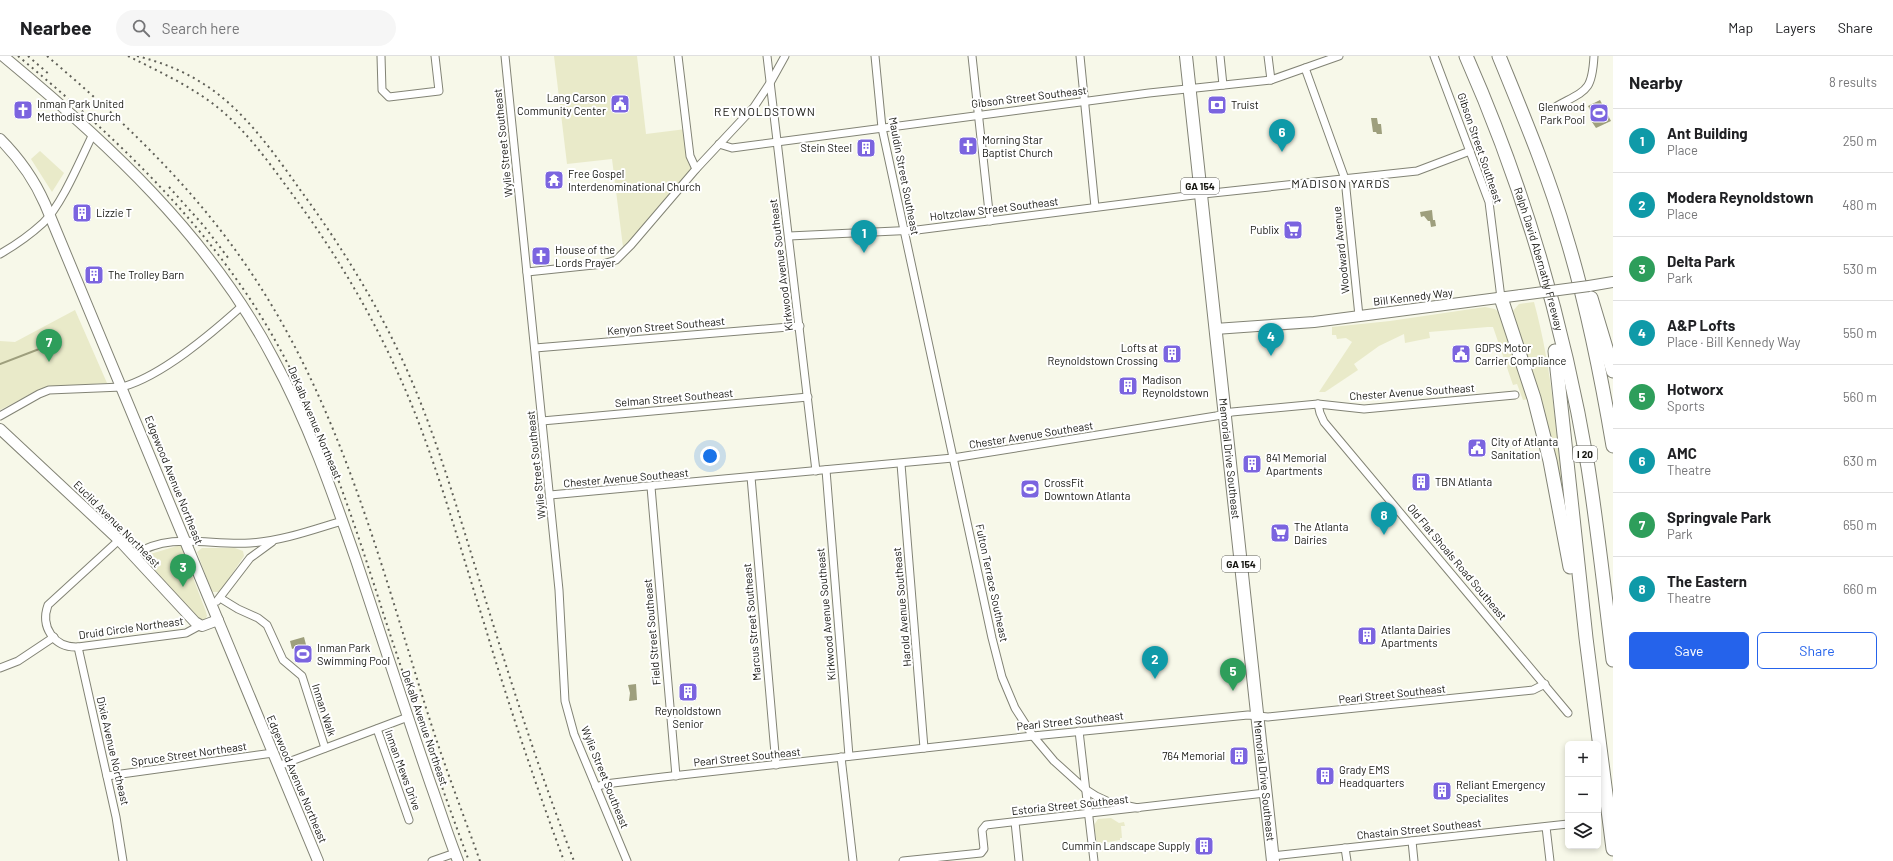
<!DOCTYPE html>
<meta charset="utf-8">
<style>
body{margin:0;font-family:Barlow,sans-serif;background:#f6f6f6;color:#202124}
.controls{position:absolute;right:12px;bottom:12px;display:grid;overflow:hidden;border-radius:6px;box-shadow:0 2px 6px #0003}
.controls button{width:36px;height:36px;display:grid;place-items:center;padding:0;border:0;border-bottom:1px solid #e0e0e0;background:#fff;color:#202124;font:20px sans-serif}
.you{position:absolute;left:710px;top:400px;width:14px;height:14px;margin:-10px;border:3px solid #fff;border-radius:50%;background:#1a73e8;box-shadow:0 0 0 6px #1a73e833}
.badge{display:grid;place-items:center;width:26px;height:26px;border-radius:50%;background:#2563eb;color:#fff;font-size:13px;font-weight:700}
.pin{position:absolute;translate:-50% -33px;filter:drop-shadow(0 1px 2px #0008)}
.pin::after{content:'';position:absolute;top:21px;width:14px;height:12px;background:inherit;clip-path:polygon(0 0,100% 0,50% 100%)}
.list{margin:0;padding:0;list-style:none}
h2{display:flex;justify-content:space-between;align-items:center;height:52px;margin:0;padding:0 16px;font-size:17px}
h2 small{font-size:13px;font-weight:400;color:#757577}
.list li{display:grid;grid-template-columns:26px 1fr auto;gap:12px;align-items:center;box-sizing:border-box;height:64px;padding:0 16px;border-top:1px solid #e0e0e0}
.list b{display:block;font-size:15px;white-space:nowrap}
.list p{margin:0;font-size:13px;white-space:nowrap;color:#757577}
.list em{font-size:13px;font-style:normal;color:#757577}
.actions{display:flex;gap:8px;padding:12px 16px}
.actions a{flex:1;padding:9px 0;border:1px solid #2563eb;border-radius:6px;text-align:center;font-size:14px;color:#2563eb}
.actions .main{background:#2563eb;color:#fff}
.icon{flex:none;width:22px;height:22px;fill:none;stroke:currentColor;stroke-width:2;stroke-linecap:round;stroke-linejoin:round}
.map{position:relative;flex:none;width:1613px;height:805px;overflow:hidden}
header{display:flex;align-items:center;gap:24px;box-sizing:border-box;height:56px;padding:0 20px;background:#fff;border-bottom:1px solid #e0e0e0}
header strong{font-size:19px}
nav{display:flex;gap:22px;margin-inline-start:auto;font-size:14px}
.search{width:280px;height:36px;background:#f6f6f6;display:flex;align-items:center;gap:10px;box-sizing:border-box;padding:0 14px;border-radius:22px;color:#757577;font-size:15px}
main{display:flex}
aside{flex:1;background:#fff}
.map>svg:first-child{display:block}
.green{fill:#e9eac9}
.water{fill:#9e9f7d}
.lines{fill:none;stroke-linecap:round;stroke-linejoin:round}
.stream{stroke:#9e9f7d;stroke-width:2}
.street-casing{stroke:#828375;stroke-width:9}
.secondary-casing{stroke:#828375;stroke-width:12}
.primary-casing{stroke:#828375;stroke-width:14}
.highway-casing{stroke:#828375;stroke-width:15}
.street{stroke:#fff;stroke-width:7}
.secondary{stroke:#fff;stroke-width:10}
.primary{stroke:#fff;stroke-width:12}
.highway{stroke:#fff;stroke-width:13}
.rail{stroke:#606058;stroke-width:2;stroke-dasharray:2 4;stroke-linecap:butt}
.secondary-bridge-casing{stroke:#828375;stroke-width:12;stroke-linecap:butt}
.secondary-bridge{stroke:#fff;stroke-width:10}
.labels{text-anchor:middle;stroke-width:4;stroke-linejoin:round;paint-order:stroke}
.shield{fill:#fff;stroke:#5c5c58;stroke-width:1}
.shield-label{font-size:10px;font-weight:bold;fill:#161611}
.street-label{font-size:11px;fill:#161611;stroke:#fff}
.poi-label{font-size:11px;fill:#161611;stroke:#fff;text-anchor:start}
.neighbourhood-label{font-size:12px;letter-spacing:1px;fill:#161611;stroke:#fff}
</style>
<header>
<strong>Nearbee</strong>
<div class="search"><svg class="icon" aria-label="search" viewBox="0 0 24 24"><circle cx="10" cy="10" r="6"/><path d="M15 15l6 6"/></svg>Search here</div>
<nav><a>Map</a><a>Layers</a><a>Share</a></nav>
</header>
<main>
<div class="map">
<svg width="1613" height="805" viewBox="0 0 1613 805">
<rect width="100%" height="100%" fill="#f7f8e9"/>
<g class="green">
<path d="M554 0H637L646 78 686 73 692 119 623 191 612 103 567 108Z"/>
<path d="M40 95 64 117 52 136 31 103Z"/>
<path d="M1534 246C1554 319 1558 396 1567 471L1512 256 1519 248Z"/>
<path d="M1485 251 1495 253 1502 259 1529 343 1523 344 1517 328 1513 329 1493 271H1488L1429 276 1430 282 1405 287 1404 278 1379 290 1354 308 1358 314 1325 336H1319L1352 286 1346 282 1337 283 1336 279H1332V271L1390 265Z"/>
<path d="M75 254 107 327 52 331 37 335 0 354V285L15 286Z"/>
<path d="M177 490H181L206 556 207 560 205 564 199 563 196 560 146 504 147 499Z"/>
<path d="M202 492H235L243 495 244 500 220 536H213L211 534 197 496Z"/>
<path d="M1111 762 1119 767 1124 766 1125 770H1121L1122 782H1120V784L1097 788 1094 769 1098 763Z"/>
</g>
<g class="water">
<path d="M1600 44 1611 65 1596 72 1592 66 1595 64 1588 50Z"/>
<path d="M1371 62H1377L1378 68H1381L1382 78H1377L1376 76H1373Z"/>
<path d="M1432 154 1433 164H1435L1436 170 1431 171 1430 165H1428L1424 160 1421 161 1420 156Z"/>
<path d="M304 581 310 604 299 607 295 592 292 593 290 585Z"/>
<path d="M636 628 637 644 629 645 630 637 628 629Z"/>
</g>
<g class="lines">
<path class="stream" d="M0 308 47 290 58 289"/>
<g class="street-casing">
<g id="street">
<path d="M381 0 382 34 389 41 439 35 435 0"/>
<path d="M505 0 559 534 565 645 574 678 627 805"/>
<path d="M678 0 690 100 696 113"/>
<path d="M767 0 816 415"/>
<path d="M875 0 882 72 992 582 1002 621 1015 652 1033 680 1054 705 1085 733 1096 740 1109 746 1138 752"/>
<path d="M972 0 990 165"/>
<path d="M1080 0 1095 151"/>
<path d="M1220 0 1223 29"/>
<path d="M1268 0 1271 24"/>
<path d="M1434 0 1489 146 1501 242"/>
<path d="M1305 12 1345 123 1359 260"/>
<path d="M1557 50C1586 34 1592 36 1594 0"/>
<path d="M719 88 732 92 1149 37 1271 24 1339 0"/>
<path d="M789 180 917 174 1194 139 1417 115 1470 95"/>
<path d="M0 198C14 190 31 178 43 167 62 149 81 102 93 78"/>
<path d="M527 216 603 208 616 204 631 189 696 113 754 51 770 27 785 0"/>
<path d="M535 292 800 270"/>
<path d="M1318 348 1320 357 1324 366 1568 657"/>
<path d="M0 360 39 338 49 334 122 331C162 320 211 278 242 250"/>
<path d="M542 365 808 341"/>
<path d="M901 408 924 692"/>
<path d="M826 414 849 700"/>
<path d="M751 421 776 709"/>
<path d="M651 431 676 720"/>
<path d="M550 439 953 402 1216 360 1232 356 1318 348 1364 353 1515 339"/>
<path d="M119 484 48 549C40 571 54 592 78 591L186 577 199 570"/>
<path d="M134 499C171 475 210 490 250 487 282 485 312 474 342 465"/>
<path d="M220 542 238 553 258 562 267 569 283 604 302 620 325 692"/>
<path d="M217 545 250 502 272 486"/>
<path d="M78 591 116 761 123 805"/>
<path d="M0 612 18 605 54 581"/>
<path d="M377 673 409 764"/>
<path d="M1079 675 1094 805"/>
<path d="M841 701 853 805"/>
<path d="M278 710 408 661"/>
<path d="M107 720 273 697"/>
<path d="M596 731 605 728 663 721 1033 680 1248 659 1268 661 1533 634 1545 628"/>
<path d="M1015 766 1019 805"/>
<path d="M1546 771 1550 805"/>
<path d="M1412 785 1414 805"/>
<path d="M1345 792 1347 805"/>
<path d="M1272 800 1568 768"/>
<path d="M432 805 455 797"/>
<path d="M903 805 981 797 984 793 982 774 986 769 1265 737"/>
</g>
</g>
<g class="secondary-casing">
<g id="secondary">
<path d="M3 0C108 87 209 180 273 302 308 366 332 435 356 504 381 579 405 654 431 729 440 754 448 780 458 805"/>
<path d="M0 83C19 102 34 123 45 148L318 805"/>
<path d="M1589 230 1613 226"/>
<path d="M1215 273 1314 266 1521 239"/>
<path d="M0 373 119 484 195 566 202 570 218 564"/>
</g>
</g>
<g class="primary-casing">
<g id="primary">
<path id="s1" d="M1186 0 1273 805"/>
</g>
</g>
<g class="highway-casing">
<g id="highway">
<path id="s2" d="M1466 0C1524 131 1564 270 1588 411 1598 475 1605 540 1613 604"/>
<path d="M1499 0C1523 59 1548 118 1566 180 1587 248 1601 319 1613 390"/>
<path d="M1501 242 1534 342 1550 405 1570 511"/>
<path d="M1591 242 1613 315"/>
<path d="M1555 295 1586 582 1613 793"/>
</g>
</g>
<use href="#street" class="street"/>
<use href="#secondary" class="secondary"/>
<use href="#primary" class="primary"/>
<use href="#highway" class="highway"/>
<g class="rail">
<path d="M18 0C106 73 189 150 252 246 317 346 352 460 388 572 414 650 440 728 469 805"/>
<path d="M28 0 50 19"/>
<path d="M47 0C119 61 187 125 241 202 337 338 378 499 427 655 443 706 462 755 480 805"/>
<path d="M128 0C160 16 195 32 222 55 250 79 273 112 295 142 348 214 392 294 423 378 446 440 464 504 484 567 508 647 535 727 564 805"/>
<path d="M137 0C160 6 182 14 202 27 242 51 274 97 301 135 345 195 384 259 413 328 440 392 459 459 480 526 509 620 538 713 574 805"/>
<path d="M169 131 204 170 229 203"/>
</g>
<g class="secondary-bridge-casing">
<path id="secondary-bridge" d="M1521 239 1589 230"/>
</g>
<use href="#secondary-bridge" class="secondary-bridge"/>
</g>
<defs>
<g id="civic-square" transform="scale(1)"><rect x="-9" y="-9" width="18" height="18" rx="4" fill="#7b64df" stroke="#fff"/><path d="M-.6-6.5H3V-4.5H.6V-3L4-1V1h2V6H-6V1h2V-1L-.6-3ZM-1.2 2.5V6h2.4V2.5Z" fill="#fff"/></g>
<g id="bank-square" transform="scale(1)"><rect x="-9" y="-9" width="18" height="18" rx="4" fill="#7b64df" stroke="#fff"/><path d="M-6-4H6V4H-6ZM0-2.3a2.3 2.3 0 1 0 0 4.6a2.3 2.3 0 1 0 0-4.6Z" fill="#fff"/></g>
<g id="church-square" transform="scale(1)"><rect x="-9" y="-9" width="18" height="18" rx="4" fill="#7b64df" stroke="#fff"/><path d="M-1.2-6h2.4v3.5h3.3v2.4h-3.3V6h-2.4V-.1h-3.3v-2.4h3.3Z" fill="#fff"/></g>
<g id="stadium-square" transform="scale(1)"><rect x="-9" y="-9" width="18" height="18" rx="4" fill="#7b64df" stroke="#fff"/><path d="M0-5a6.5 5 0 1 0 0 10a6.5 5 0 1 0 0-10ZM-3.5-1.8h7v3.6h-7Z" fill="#fff"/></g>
<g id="building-square" transform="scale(1)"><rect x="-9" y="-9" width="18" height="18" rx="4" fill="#7b64df" stroke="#fff"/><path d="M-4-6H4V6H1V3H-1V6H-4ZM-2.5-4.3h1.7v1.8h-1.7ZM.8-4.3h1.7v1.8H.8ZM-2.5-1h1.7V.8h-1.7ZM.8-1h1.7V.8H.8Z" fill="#fff"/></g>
<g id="temple-square" transform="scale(1)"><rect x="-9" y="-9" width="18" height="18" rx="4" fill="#7b64df" stroke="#fff"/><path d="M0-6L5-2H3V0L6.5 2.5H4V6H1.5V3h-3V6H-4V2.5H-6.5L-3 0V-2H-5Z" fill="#fff"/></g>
<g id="supermarket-square" transform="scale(1)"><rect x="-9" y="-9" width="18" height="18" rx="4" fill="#7b64df" stroke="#fff"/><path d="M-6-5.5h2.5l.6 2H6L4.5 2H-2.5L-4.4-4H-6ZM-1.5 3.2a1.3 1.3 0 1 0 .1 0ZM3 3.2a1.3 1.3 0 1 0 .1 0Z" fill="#fff"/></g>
</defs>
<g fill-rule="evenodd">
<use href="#civic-square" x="620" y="48"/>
<use href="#bank-square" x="1217" y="49"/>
<use href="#church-square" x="23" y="54"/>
<use href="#stadium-square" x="1599" y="57"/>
<use href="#church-square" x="968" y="90"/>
<use href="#building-square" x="866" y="92"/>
<use href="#temple-square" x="554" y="124"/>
<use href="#building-square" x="82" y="157"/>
<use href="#supermarket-square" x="1293" y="174"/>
<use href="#church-square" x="541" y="200"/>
<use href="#building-square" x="94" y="219"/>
<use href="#building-square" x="1172" y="298"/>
<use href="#civic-square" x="1461" y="298"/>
<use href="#building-square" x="1128" y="330"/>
<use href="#civic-square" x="1477" y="392"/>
<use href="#building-square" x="1252" y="408"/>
<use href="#building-square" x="1421" y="426"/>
<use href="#stadium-square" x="1030" y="433"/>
<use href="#supermarket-square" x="1280" y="477"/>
<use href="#building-square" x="1367" y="580"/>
<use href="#stadium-square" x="303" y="598"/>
<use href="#building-square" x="688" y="636"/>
<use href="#building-square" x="1239" y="700"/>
<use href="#building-square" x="1325" y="720"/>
<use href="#building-square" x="1442" y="735"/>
<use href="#building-square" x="1204" y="790"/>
</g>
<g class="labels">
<g class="shield">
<rect x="1181" y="122" width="38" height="16" rx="3"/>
<rect x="1573" y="390" width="24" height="16" rx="3"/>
<rect x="1222" y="500" width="38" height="16" rx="3"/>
</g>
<g class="shield-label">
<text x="1200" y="134">GA 154</text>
<text x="1585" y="402">I 20</text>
<text x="1241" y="512">GA 154</text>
</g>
<g class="street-label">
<text transform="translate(1029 41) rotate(-7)" y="4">Gibson Street Southeast</text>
<text transform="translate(503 87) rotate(-96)" y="4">Wylie Street Southeast</text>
<text transform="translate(1480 92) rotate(71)" y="4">Gibson Street Southeast</text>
<text transform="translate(904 120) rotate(79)" y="4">Mauldin Street Southeast</text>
<text transform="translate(994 153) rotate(-7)" y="4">Holtzclaw Street Southeast</text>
<text transform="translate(1341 194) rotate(-96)" y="4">Woodward Avenue</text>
<text dy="4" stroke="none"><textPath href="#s2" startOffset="216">Ralph David Abernathy Freeway</textPath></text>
<text transform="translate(781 209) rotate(-97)" y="4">Kirkwood Avenue Southeast</text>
<text transform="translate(1413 241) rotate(-7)" y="4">Bill Kennedy Way</text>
<text transform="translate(666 270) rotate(-5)" y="4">Kenyon Street Southeast</text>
<text transform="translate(1412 336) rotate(-4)" y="4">Chester Avenue Southeast</text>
<text transform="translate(674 342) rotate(-5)" y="4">Selman Street Southeast</text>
<text transform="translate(315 367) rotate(67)" y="4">DeKalb Avenue Northeast</text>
<text transform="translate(1031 379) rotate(-9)" y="4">Chester Avenue Southeast</text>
<text dy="4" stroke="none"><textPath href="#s1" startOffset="405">Memorial Drive Southeast</textPath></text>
<text transform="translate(536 409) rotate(-96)" y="4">Wylie Street Southeast</text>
<text transform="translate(626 422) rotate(-5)" y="4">Chester Avenue Southeast</text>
<text transform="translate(174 424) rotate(68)" y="4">Edgewood Avenue Northeast</text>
<text transform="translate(117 468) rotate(45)" y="4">Euclid Avenue Northeast</text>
<text transform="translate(1457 506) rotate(50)" y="4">Old Flat Shoals Road Southeast</text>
<text transform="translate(992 527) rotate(78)" y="4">Fulton Terrace Southeast</text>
<text transform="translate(902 551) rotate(-95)" y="4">Harold Avenue Southeast</text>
<text transform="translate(826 558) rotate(-95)" y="4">Kirkwood Avenue Southeast</text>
<text transform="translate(752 566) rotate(-95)" y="4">Marcus Street Southeast</text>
<text transform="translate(131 572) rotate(-8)" y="4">Druid Circle Northeast</text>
<text transform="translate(652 576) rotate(-95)" y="4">Field Street Southeast</text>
<text transform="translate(1392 638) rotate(-6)" y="4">Pearl Street Southeast</text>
<text transform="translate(324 654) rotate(72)" y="4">Inman Walk</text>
<text transform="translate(1070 665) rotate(-6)" y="4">Pearl Street Southeast</text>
<text transform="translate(425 672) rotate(71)" y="4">DeKalb Avenue Northeast</text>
<text transform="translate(113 695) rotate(77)" y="4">Dixie Avenue Northeast</text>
<text transform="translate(189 698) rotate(-8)" y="4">Spruce Street Northeast</text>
<text transform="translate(747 701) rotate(-6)" y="4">Pearl Street Southeast</text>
<text transform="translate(403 714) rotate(70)" y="4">Inman Mews Drive</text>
<text transform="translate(605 721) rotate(68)" y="4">Wylie Street Southeast</text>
<text transform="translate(297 723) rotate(67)" y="4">Edgewood Avenue Northeast</text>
<text dy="4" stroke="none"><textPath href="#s1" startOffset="729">Memorial Drive Southeast</textPath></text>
<text transform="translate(1070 749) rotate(-6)" y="4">Estoria Street Southeast</text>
<text transform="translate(1419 773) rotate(-6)" y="4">Chastain Street Southeast</text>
</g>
<g class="poi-label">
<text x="606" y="46" text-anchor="end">Lang Carson<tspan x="606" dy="13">Community Center</tspan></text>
<text x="37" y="52">Inman Park United<tspan x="37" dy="13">Methodist Church</tspan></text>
<text x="1231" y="53">Truist</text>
<text x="1585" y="55" text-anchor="end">Glenwood<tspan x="1585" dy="13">Park Pool</tspan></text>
<text x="982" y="88">Morning Star<tspan x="982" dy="13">Baptist Church</tspan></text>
<text x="852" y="96" text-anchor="end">Stein Steel</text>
<text x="568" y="122">Free Gospel<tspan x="568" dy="13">Interdenominational Church</tspan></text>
<text x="96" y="161">Lizzie T</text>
<text x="1279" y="178" text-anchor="end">Publix</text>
<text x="555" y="198">House of the<tspan x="555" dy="13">Lords Prayer</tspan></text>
<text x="108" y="223">The Trolley Barn</text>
<text x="1158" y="296" text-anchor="end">Lofts at<tspan x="1158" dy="13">Reynoldstown Crossing</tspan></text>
<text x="1475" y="296">GDPS Motor<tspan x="1475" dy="13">Carrier Compliance</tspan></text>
<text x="1142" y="328">Madison<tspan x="1142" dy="13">Reynoldstown</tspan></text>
<text x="1491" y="390">City of Atlanta<tspan x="1491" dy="13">Sanitation</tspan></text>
<text x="1266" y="406">841 Memorial<tspan x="1266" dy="13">Apartments</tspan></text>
<text x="1435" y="430">TBN Atlanta</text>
<text x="1044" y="431">CrossFit<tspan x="1044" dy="13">Downtown Atlanta</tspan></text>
<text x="1294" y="475">The Atlanta<tspan x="1294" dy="13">Dairies</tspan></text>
<text x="1381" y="578">Atlanta Dairies<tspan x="1381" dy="13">Apartments</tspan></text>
<text x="317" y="596">Inman Park<tspan x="317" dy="13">Swimming Pool</tspan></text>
<text x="688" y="659" text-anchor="middle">Reynoldstown<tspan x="688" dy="13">Senior</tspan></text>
<text x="1225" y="704" text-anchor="end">764 Memorial</text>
<text x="1339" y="718">Grady EMS<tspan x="1339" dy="13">Headquarters</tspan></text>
<text x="1456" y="733">Reliant Emergency<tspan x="1456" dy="13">Specialites</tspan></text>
<text x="1190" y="794" text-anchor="end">Cummin Landscape Supply</text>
</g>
<g class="neighbourhood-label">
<text x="765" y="60">REYNOLDSTOWN</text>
<text x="1341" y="132">MADISON YARDS</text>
</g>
</g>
</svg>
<div class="controls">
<button>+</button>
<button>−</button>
<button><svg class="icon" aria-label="layers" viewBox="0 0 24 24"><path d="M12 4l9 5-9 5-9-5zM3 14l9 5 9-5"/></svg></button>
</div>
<div class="you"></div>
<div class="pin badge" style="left:864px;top:197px;background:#0f9aa8">1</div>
<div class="pin badge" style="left:1155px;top:623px;background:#0f9aa8">2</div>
<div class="pin badge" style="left:183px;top:531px;background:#2e9e5b">3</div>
<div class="pin badge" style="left:1271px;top:300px;background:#0f9aa8">4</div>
<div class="pin badge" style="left:1233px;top:635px;background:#2e9e5b">5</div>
<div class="pin badge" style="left:1282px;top:96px;background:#0f9aa8">6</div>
<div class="pin badge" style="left:49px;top:306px;background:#2e9e5b">7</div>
<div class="pin badge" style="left:1384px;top:479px;background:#0f9aa8">8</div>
</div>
<aside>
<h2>Nearby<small>8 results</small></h2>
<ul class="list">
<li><span class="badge" style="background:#0f9aa8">1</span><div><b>Ant Building</b><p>Place</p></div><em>250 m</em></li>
<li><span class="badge" style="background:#0f9aa8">2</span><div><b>Modera Reynoldstown</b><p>Place</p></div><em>480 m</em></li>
<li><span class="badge" style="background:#2e9e5b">3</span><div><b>Delta Park</b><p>Park</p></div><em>530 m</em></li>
<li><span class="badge" style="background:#0f9aa8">4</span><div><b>A&amp;P Lofts</b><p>Place · Bill Kennedy Way</p></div><em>550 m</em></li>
<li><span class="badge" style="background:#2e9e5b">5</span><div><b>Hotworx</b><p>Sports</p></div><em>560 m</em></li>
<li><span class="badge" style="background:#0f9aa8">6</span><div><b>AMC</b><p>Theatre</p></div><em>630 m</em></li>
<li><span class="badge" style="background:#2e9e5b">7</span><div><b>Springvale Park</b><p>Park</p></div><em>650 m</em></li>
<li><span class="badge" style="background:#0f9aa8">8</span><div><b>The Eastern</b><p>Theatre</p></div><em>660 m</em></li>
</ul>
<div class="actions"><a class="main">Save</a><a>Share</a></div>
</aside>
</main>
